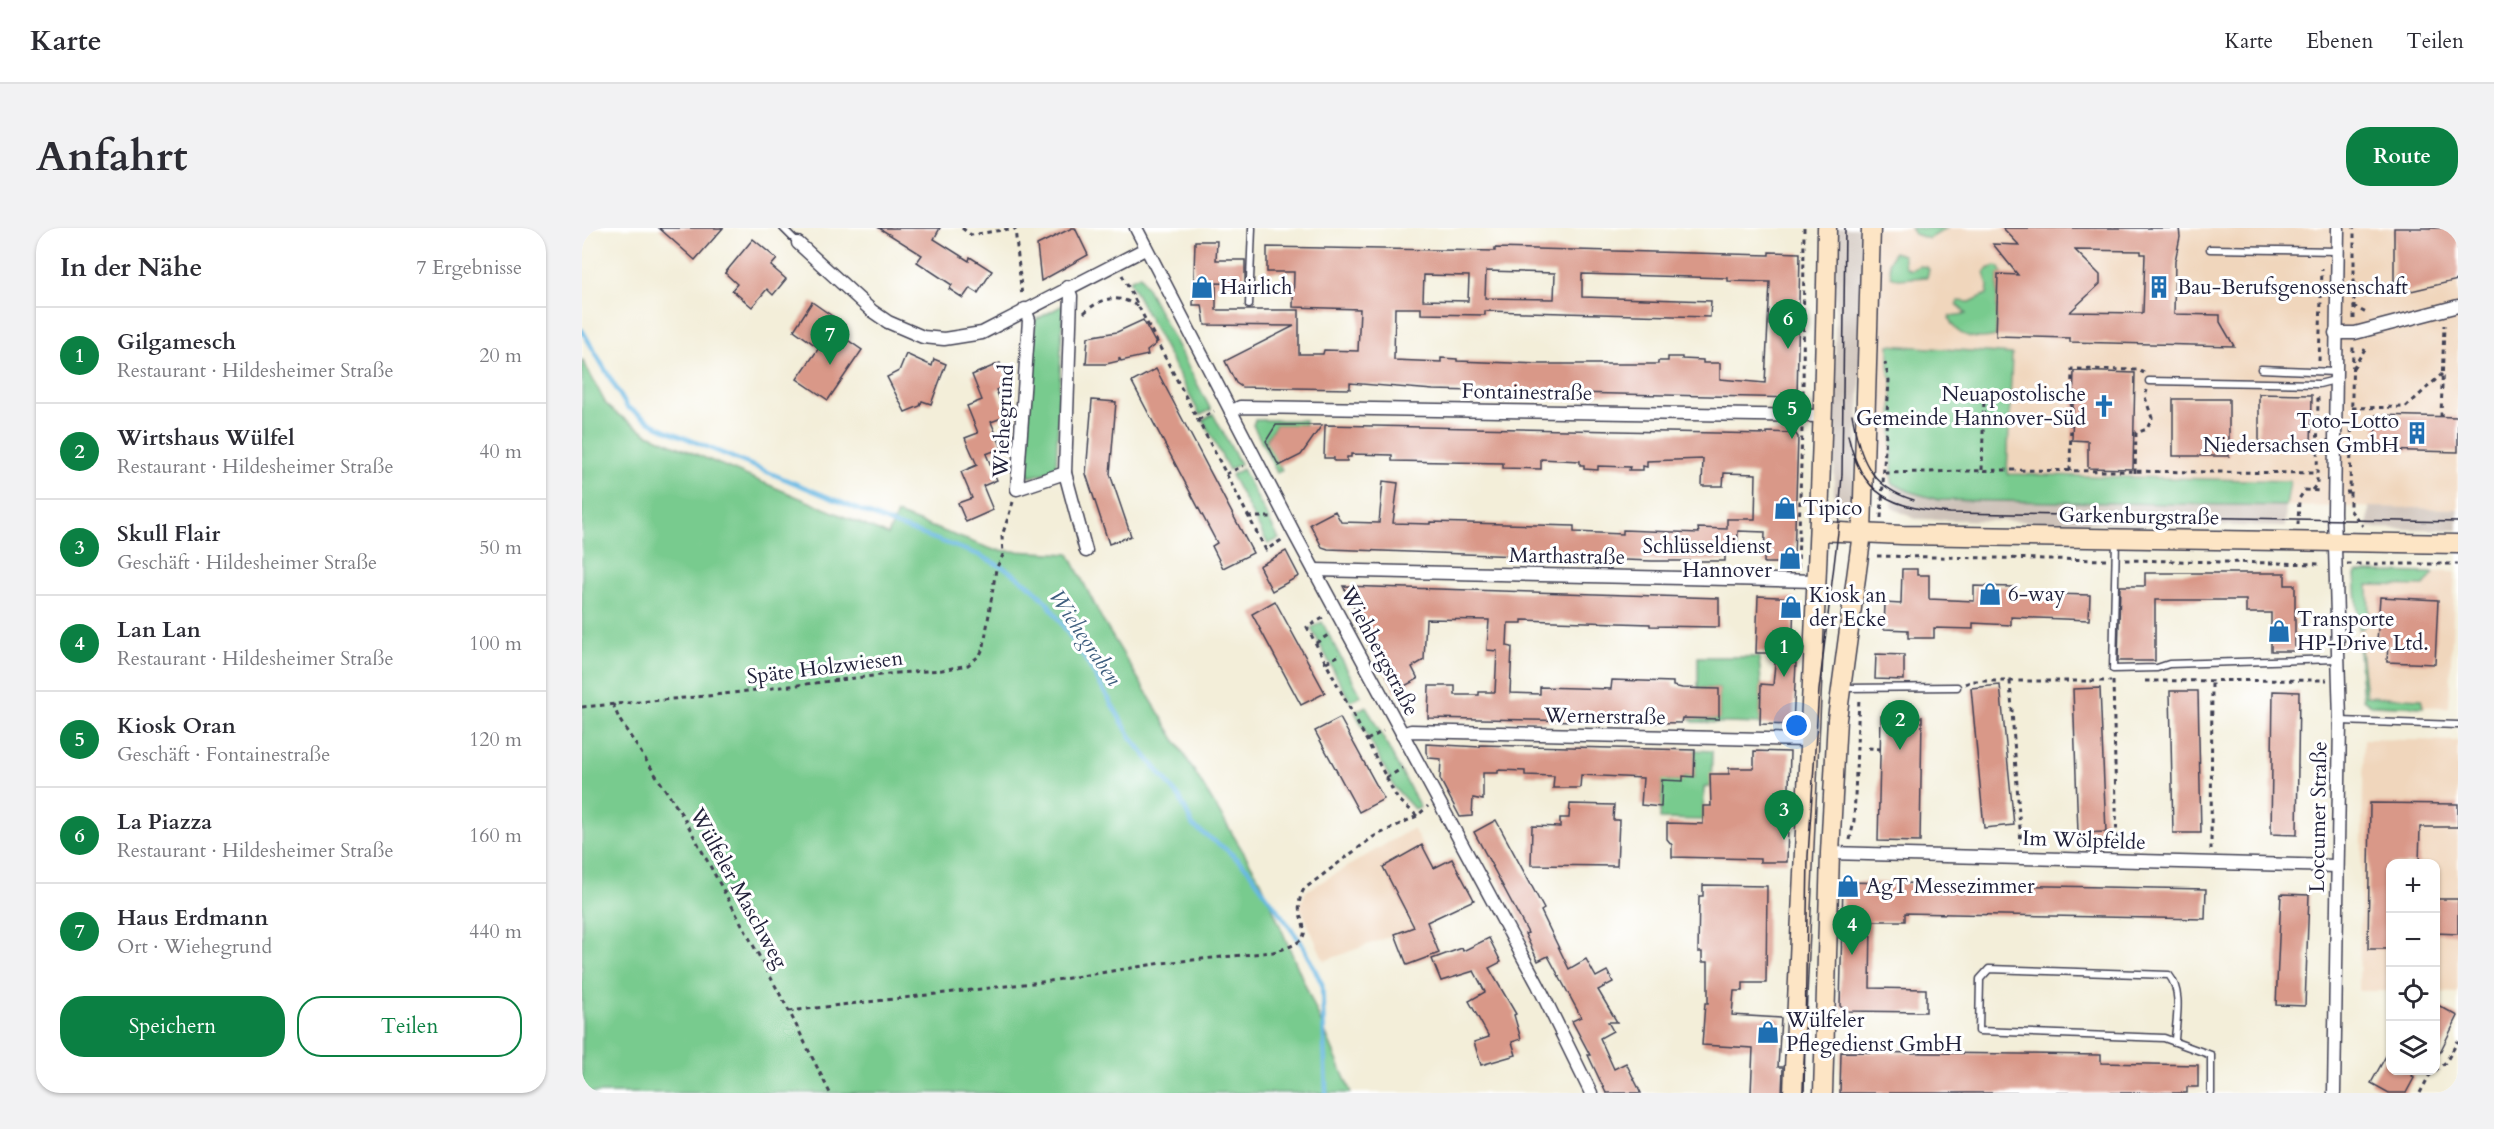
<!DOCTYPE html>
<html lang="de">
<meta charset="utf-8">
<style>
body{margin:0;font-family:Cardo,serif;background:#f2f2f3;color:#2b2b33}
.controls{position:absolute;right:18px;bottom:18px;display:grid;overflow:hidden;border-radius:12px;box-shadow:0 2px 4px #0004}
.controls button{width:54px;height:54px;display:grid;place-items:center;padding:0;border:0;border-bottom:2px solid #e1e1e2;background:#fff;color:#2b2b33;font:30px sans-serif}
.you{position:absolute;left:1215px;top:498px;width:21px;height:21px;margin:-15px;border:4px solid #fff;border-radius:50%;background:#1a73e8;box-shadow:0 0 0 9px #1a73e833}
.badge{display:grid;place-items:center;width:39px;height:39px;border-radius:50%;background:#0b8043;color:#fff;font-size:20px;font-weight:700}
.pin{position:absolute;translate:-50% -50px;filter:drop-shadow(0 2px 3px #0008)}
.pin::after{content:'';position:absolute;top:32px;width:21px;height:18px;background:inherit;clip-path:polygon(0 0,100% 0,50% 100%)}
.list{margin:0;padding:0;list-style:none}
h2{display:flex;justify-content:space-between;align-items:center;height:78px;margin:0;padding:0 24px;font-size:26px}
h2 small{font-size:20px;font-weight:400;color:#7c7c81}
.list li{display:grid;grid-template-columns:39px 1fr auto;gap:18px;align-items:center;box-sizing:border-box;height:96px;padding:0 24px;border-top:2px solid #e1e1e2}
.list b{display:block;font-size:22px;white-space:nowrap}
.list p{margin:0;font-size:20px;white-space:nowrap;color:#7c7c81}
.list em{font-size:20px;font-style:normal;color:#7c7c81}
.actions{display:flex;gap:12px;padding:18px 24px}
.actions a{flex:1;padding:14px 0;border:2px solid #0b8043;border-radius:24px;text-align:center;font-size:21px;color:#0b8043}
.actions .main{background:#0b8043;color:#fff}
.icon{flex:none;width:33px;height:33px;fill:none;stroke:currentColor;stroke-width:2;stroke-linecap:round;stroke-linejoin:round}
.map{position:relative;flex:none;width:1876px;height:865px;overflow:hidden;border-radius:24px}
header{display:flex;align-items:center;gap:36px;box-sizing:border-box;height:84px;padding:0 30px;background:#fff;border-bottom:2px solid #e1e1e2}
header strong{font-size:28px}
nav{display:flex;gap:33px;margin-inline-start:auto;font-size:21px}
.intro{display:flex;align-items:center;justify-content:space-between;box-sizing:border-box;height:144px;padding:0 36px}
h1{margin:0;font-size:42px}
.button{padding:15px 27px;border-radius:24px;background:#0b8043;color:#fff;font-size:21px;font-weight:700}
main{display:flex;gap:36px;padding:0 36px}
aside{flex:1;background:#fff;border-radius:24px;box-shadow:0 2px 4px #0004}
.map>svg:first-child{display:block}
.built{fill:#f0d6bc}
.industrial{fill:#cec2b9}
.green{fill:#78cb8e;stroke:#4d7664;stroke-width:1.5}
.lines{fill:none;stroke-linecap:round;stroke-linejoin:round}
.stream{stroke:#68b8e3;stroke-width:4.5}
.building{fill:#d99888;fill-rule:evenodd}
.service-casing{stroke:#414153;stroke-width:9}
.minor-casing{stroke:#414153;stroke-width:15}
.secondary-casing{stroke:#414153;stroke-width:21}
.path{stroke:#414153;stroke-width:3;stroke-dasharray:4.5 4.5;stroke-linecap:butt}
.service{stroke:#fff;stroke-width:6}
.minor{stroke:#fff;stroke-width:12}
.secondary{stroke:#fde5c5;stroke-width:18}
.tram{stroke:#22223b;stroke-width:1.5}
.labels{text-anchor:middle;stroke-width:6;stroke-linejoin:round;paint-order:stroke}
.poi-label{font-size:21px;fill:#22223b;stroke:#fff;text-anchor:start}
.street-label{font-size:21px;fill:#22223b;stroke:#fff}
.water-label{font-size:22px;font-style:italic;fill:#3e5e7e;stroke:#fff}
</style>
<header>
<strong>Karte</strong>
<nav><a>Karte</a><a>Ebenen</a><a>Teilen</a></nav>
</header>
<div class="intro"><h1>Anfahrt</h1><a class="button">Route</a></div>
<main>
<aside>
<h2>In der Nähe<small>7 Ergebnisse</small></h2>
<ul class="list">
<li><span class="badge">1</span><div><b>Gilgamesch</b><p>Restaurant · Hildesheimer Straße</p></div><em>20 m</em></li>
<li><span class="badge">2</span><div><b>Wirtshaus Wülfel</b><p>Restaurant · Hildesheimer Straße</p></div><em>40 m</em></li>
<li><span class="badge">3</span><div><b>Skull Flair</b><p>Geschäft · Hildesheimer Straße</p></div><em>50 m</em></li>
<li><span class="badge">4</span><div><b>Lan Lan</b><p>Restaurant · Hildesheimer Straße</p></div><em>100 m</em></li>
<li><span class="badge">5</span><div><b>Kiosk Oran</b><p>Geschäft · Fontainestraße</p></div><em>120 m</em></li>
<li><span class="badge">6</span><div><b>La Piazza</b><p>Restaurant · Hildesheimer Straße</p></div><em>160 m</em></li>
<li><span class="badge">7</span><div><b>Haus Erdmann</b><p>Ort · Wiehegrund</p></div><em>440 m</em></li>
</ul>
<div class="actions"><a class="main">Speichern</a><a>Teilen</a></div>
</aside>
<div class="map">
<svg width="1876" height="865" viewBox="0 0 1876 865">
<rect width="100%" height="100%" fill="#fff"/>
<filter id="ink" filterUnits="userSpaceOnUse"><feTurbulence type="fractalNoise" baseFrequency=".0167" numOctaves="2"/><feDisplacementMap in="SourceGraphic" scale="12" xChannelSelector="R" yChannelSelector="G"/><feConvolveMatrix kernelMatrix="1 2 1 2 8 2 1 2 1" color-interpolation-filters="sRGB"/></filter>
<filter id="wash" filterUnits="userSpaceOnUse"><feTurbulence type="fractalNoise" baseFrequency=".008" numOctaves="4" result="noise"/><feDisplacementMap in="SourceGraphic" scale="24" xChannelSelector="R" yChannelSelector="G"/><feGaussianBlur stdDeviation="1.35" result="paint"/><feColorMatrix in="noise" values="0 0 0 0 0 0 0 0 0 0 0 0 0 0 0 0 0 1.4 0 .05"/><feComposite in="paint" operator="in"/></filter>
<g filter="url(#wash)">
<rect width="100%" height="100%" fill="#f3eed9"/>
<g class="built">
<path d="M1289 0H1876V281L1357 272 1329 264 1292 242 1293 139Z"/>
<path d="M1775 344H1873L1867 479 1789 477 1780 469 1773 347Z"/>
<path d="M1782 511 1876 513V765L1854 764V636H1808V763H1777Z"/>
<path d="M831 600 852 640 870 631 892 672 860 689 742 733 718 678 724 663Z"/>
</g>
<g class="industrial">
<path d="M1254 0H1281V113L1271 280H1255L1252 272Z"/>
<path d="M1310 255 1329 264 1357 272 1704 278 1703 299 1333 291 1310 280Z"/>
<path d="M1787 279 1876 281V302L1786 300Z"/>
</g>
<g class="green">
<path d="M1328 0H1365L1347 11 1332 6Z"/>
<path d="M1312 24 1321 27 1323 38 1329 42 1338 38 1345 39 1347 42 1345 49 1316 51 1309 48 1307 34Z"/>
<path d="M1414 38 1418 39 1420 46 1416 47 1414 108C1396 112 1374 111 1367 90L1368 88 1384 86 1375 76 1376 73 1388 74 1405 66 1406 58 1403 45 1406 41Z"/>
<path d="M558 47 629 182 618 187 547 52Z"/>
<path d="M481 77 474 242 448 249 443 239 453 92Z"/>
<path d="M1307 117 1430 126 1425 246 1708 253 1704 278 1357 272 1329 264 1310 255V149L1307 147Z"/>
<path d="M0 131 24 176 35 186 66 206 306 307 315 286 412 322 487 326 521 393 679 653 769 865H0Z"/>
<path d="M631 186 658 236 647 242 621 192Z"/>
<path d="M673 192H723V197H694L684 212 700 242 695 245 671 197Z"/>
<path d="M660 241 697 311 686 316 649 247Z"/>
<path d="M1775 344H1780L1852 345 1842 358 1786 357 1787 387 1781 400 1777 401 1773 347Z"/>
<path d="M740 394 779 468 768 473 729 400Z"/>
<path d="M1777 422H1779L1784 468 1839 471 1841 479 1789 477 1781 471Z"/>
<path d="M1116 429H1177L1179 456 1178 496 1111 494 1108 491H1137V461L1116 460Z"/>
<path d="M784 478 838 579 832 581 813 560 773 484Z"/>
<path d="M1113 522 1130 523 1129 559H1122L1121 592 1078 591 1080 555 1077 548 1088 553H1100L1101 548 1112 549Z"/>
</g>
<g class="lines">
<path class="stream" d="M0 102 45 179 77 199 314 297 397 327 426 342 451 360 467 377 504 432 550 511 598 570 611 598 645 622 665 640 720 716 740 756 744 865"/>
</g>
<g id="blocks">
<g class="building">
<path d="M77 0H141L113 32Z"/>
<path d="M297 0H358L352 11 387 33 388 29 410 43 396 65 388 60 381 70 367 61 370 57 335 34 340 27Z"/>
<path d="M490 0H493L506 27 459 53 455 17Z"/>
<path d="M1421 0H1597L1598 9 1593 33 1592 86 1638 87V94L1652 118 1488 114V110L1414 108 1416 46 1436 47 1411 16 1437 17ZM1493 22 1559 23V26H1563L1561 85 1488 84 1518 56V47Z"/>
<path d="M1812 0H1876V52L1812 67Z"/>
<path d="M171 11 195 31 189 38 204 51 191 67 185 61 170 79 150 62 155 56 143 45Z"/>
<path d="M613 13H635L634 32H663V56L634 55V82H717V126H741L742 122 776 123 778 81 711 79 712 44H685V19L913 23V20L1187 27V24L1218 25 1215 170 851 162 768 155V161L660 159 654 155 643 133 712 98 623 97 620 77H611ZM904 43 973 45 972 71 903 70ZM1000 46 1146 50V53L1188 54 1183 155 1138 151V135H1121V132L1100 131V129H1086V133H1076V136H958L875 133V131L859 130V134L812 132 813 80H839V86L903 87V83L1128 89 1129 73 1000 69ZM842 47 887 48 886 73 841 72Z"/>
<path d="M230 74 263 97 257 106 280 122 246 172 215 151 237 120 212 102Z"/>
<path d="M561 92 574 116 565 123 566 127 539 133 537 129V133L524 136H504L506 109 535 104Z"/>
<path d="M324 126 350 138 352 131 364 136 349 176 340 173 338 178 323 184 305 149 317 143Z"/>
<path d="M418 135 427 157 414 162 425 188 409 194 420 220 404 226 415 252 401 258 411 282 384 294 376 275 390 270 379 244 395 237 383 210 396 205 385 178 400 172 390 147Z"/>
<path d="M574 141 671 325 641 340 630 318 635 315 550 154Z"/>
<path d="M1492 143 1553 145 1551 241 1506 240V213L1490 212Z"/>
<path d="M1677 166 1730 167 1729 221 1677 220Z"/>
<rect x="1591" y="171" width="56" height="57"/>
<path d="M510 172 534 174 528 246 549 308 527 316 504 246Z"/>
<path d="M1794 187 1876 189V224L1793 222Z"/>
<path d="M694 197H740L719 227 697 238 684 213Z"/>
<path d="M743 197 1185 206V204L1213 205 1216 209 1212 330 1207 335H1182L1183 304 1156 303 1155 325H1143V333H1070L746 321 740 319 728 296 753 283 759 294 797 295 801 253 816 255 811 295 848 296V294L992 298V304L1041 306V302L1117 305 1116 300 1145 301V291H1173L1174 246 1142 245 1141 258H1120L1121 231 1065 233V239L1061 238V242H1047L1048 239 1016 238V242L1002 241V237H998V233L959 231V241L921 240V235L810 233V227L769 226V229H765V233H752V230H742Z"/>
<path d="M704 323 717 348 690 363 677 338Z"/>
<path d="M1320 341H1335V347H1347V371L1392 373V358L1432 359 1431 365 1508 367 1507 392 1429 389V397L1391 395V401L1352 400V410H1326V402L1302 401 1303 375 1319 376Z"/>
<path d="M1563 345H1703V357H1713V423H1689V385H1664V372H1573V433H1536L1538 358H1563Z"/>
<path d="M761 358 1137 370V399L1068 398V396L940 392V395H926L925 418 930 419 928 465 958 466V459L1029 461 1030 452 1091 454V458L1100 460 1137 461V491L1100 490 1099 495 846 490 847 458H873V467H897V464H913L915 423 905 422 907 392 844 391 842 432 830 439 836 451 813 463 791 421H789L782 408H787Z"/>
<path d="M1176 368 1212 370 1210 435H1214L1211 497 1178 496 1179 456 1191 457 1194 425H1174Z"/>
<path d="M1798 369 1856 372 1853 436 1805 434 1806 415 1795 414Z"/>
<path d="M693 373 743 465 719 477 670 386Z"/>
<path d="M1294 426 1322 427V452L1293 451Z"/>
<path d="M1418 457 1432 597 1402 600 1389 460Z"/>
<path d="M1518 460 1524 604 1496 605 1491 461Z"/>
<path d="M1588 463H1616L1619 605H1591Z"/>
<path d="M1691 463 1717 464 1715 607 1689 606Z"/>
<path d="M1299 488 1340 489 1338 614 1296 613Z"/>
<path d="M758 490 802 571 777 584 733 503Z"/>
<path d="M844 516 898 519V517L1113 522 1112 549 1101 548V553L1080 552 1079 579 1059 577 1061 550 999 547 998 560H971L972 548 943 547V543L916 542V545H901V572L891 570 890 588 878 589 858 551 859 531 847 530 844 524Z"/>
<path d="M1172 523 1208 524 1205 634H1178V631L1090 629V617L1085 611V595L1121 596V578H1129L1128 546H1147V540H1172Z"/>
<path d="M1788 575 1876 576V599H1838L1837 636H1809L1807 721H1786Z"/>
<path d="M988 576 1032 577 1031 592H1037L1035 638 949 637 950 598 978 599V590H987Z"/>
<path d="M914 592 962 681 959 683 987 741 1004 731 1014 749 1025 743 1031 754 1016 762 1035 794H1026L1031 803 1018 810 1032 841 1044 835 1059 865H1024L1006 827H1008L990 793 999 789 966 728 956 733 943 706 946 705 892 604Z"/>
<path d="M840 617 852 640 870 631 892 672 845 694 857 725 825 737 813 706 832 699 801 639Z"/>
<path d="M1261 654 1624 661 1623 691 1323 685V693H1289L1288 760 1344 761V784L1264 783 1258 778Z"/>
<path d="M1121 657 1185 658 1184 755H1161V763H1152L1150 787 1199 790 1196 839H1201L1200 865H1169L1171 820 1120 817 1123 775H1126V734H1120V724H1116L1117 668H1121Z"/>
<path d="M1699 666 1727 667 1723 778 1694 777Z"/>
<path d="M1854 671H1876V706L1854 705Z"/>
<path d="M907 710 919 734 907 740 934 786 932 787 939 811 930 814 934 827 899 837 892 814 907 809 887 773 903 764 892 743 859 753 850 731 880 720 881 723Z"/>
<path d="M1854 776 1876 788 1854 832Z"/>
<path d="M1809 819V843H1833L1830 848 1832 850 1824 865H1807L1789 855Z"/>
<path d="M1259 824 1519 827V835L1616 837V859H1605V865H1258Z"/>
</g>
</g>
</g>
<g filter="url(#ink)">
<use href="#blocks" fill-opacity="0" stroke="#414153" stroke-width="1.5"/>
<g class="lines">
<g class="service-casing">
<g id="service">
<path d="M201 0 216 15"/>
<path d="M1628 21 1755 23"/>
<path d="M667 77 670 0"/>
<path d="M1679 141 1753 144"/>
<path d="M1567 153 1737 156 1753 152"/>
<path d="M1534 312 1531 441 1575 440 1587 436 1755 431"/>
<path d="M1262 460 1375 459"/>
<path d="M1758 493 1876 497"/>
<path d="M1593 812C1594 792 1601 764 1587 747L1407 741 1398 751 1397 803 1582 810 1629 827V865"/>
</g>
</g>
<g class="minor-casing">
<g id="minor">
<path d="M554 0 712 305 956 757 1009 865"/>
<path d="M216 15 290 83 306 94 341 109 362 111 400 105 563 21"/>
<path d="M485 59 489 68 483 245 504 323"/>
<path d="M443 81 447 92 435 261 483 245"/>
<path d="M1753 105H1773L1876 78"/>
<path d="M649 184 658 179 1241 188"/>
<path d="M732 342 1236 353"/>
<path d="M820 506 829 503 1226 512"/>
<path d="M1248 625 1755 638"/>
<path d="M1752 865 1758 493 1752 284 1756 0"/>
</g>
</g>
<g class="secondary-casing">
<g id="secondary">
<path d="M1237 303 1320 307 1876 316"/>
<path d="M1211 865C1223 577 1241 289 1245 0"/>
<path d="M1241 865 1248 625 1255 491 1280 305 1289 0"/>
</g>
</g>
<g class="path">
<path d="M380 0 389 7 433 0 440 69"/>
<path d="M540 47 684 322 701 311"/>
<path d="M1771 78 1786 86"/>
<path d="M502 85C519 69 536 66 555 78"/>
<path d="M1772 91V0"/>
<path d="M1737 133 1740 41"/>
<path d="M1771 140 1785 118"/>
<path d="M1221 175 1222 0"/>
<path d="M1770 180 1824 179 1860 146"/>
<path d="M1859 189 1862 97"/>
<path d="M616 192 632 183"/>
<path d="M1400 242 1402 169"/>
<path d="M1488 243 1490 141 1556 142 1562 145"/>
<path d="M1303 245 1425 242 1735 245"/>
<path d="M1553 245 1554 205 1565 201 1570 190 1563 169 1565 162"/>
<path d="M644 246 661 238"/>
<path d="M1730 262 1735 256 1736 167"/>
<path d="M1764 264H1768L1771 119"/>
<path d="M1768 264V282L1781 298"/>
<path d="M666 289H689"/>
<path d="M1299 290 1307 152 1303 135"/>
<path d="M1716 297 1717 271 1723 262 1740 263"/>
<path d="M1295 328 1524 332"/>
<path d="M1543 332 1740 336"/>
<path d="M1765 336H1876"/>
<path d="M1216 340 1220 200"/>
<path d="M741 390 725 399 815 570 835 588"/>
<path d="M734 415 749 405"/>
<path d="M744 434 760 426"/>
<path d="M1428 453 1439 616"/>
<path d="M1531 453 1535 619"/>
<path d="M1563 453 1745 452"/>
<path d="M1383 456 1391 453H1529"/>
<path d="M31 476 37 491 102 590 207 783 248 865"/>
<path d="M0 479 125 468 315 445 360 442 386 437 398 427 402 418 414 341 421 327 420 308 431 274"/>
<path d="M785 512 801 503"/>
<path d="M1286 520 1299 521"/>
<path d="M804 550 821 540"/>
<path d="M1268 612 1272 593 1277 469"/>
<path d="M1629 622 1630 453"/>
<path d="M207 783 468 753 580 735 691 724C751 708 703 694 722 661L791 609 835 588 846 578"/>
<path d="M1838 865 1847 848 1864 834 1876 813"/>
</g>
<use href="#service" class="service"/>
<use href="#minor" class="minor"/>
<use href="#secondary" class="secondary"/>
<g class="tram">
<path d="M1270 186C1277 228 1287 259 1332 272"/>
<path d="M1266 207C1279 269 1310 279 1368 285L1876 294"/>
<path d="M1222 865 1226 628 1237 462 1256 304 1260 246 1263 0"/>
</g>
</g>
</g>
<defs>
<g id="shop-bare" transform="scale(1.8)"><path d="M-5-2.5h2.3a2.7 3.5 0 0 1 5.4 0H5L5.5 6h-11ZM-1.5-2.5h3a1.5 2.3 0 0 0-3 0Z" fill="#1f6fb2" stroke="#fff" stroke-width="2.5" paint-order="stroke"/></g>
<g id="building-bare" transform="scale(1.8)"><path d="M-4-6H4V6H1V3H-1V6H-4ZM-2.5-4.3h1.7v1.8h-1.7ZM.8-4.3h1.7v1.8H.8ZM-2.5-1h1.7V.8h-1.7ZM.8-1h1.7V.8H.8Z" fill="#1f6fb2" stroke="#fff" stroke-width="2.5" paint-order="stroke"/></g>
<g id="church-bare" transform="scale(1.8)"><path d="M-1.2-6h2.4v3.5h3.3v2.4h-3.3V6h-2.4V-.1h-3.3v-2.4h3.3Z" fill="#1f6fb2" stroke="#fff" stroke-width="2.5" paint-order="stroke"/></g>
</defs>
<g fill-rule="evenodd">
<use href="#shop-bare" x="620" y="59"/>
<use href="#building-bare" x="1577" y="59"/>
<use href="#church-bare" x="1522" y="178"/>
<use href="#building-bare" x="1835" y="205"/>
<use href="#shop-bare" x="1203" y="280"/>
<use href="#shop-bare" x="1208" y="330"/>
<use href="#shop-bare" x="1408" y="366"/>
<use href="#shop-bare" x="1209" y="379"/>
<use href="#shop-bare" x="1697" y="403"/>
<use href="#shop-bare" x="1266" y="658"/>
<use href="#shop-bare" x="1186" y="804"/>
</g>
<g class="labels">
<g class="poi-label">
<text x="638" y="66">Hairlich</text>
<text x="1595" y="66">Bau-Berufsgenossenschaft</text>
<text x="1504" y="173" text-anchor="end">Neuapostolische<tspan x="1504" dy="24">Gemeinde Hannover-Süd</tspan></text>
<text x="1817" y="200" text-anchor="end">Toto-Lotto<tspan x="1817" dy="24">Niedersachsen GmbH</tspan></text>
<text x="1221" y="287">Tipico</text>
<text x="1190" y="325" text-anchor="end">Schlüsseldienst<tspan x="1190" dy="24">Hannover</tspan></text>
<text x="1426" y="373">6-way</text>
<text x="1227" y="374">Kiosk an<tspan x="1227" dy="24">der Ecke</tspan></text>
<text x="1715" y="398">Transporte<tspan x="1715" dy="24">HP-Drive Ltd.</tspan></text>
<text x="1284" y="665">AgT Messezimmer</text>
<text x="1204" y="799">Wülfeler<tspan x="1204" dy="24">Pflegedienst GmbH</tspan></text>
</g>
<g class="street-label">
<text transform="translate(945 164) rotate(1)" y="7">Fontainestraße</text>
<text transform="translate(421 193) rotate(-87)" y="7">Wiehegrund</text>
<text transform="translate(1557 288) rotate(1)" y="7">Garkenburgstraße</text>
<text transform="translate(985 328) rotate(1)" y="7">Marthastraße</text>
<text transform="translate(798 423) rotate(62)" y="7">Wiehbergstraße</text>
<text transform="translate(243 439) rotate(-7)" y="7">Späte Holzwiesen</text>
<text transform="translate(1023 488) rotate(1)" y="7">Wernerstraße</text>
<text transform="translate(1736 589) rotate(-89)" y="7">Loccumer Straße</text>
<text transform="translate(1502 612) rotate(2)" y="7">Im Wölpfelde</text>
<text transform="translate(157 660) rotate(61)" y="7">Wülfeler Maschweg</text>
</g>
<g class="water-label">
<text transform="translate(504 409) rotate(56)" y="8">Wiehegraben</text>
</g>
</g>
</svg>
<div class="controls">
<button>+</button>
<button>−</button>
<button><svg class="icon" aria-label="locate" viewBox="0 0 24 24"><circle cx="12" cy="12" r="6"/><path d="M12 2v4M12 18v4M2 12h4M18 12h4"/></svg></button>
<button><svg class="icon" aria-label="layers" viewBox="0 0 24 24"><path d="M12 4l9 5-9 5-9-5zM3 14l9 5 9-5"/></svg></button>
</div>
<div class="you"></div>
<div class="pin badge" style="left:1202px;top:449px">1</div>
<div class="pin badge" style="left:1318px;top:522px">2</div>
<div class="pin badge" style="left:1202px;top:612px">3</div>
<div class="pin badge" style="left:1270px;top:727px">4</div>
<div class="pin badge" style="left:1210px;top:211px">5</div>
<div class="pin badge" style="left:1206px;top:121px">6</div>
<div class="pin badge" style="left:248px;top:137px">7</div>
</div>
</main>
